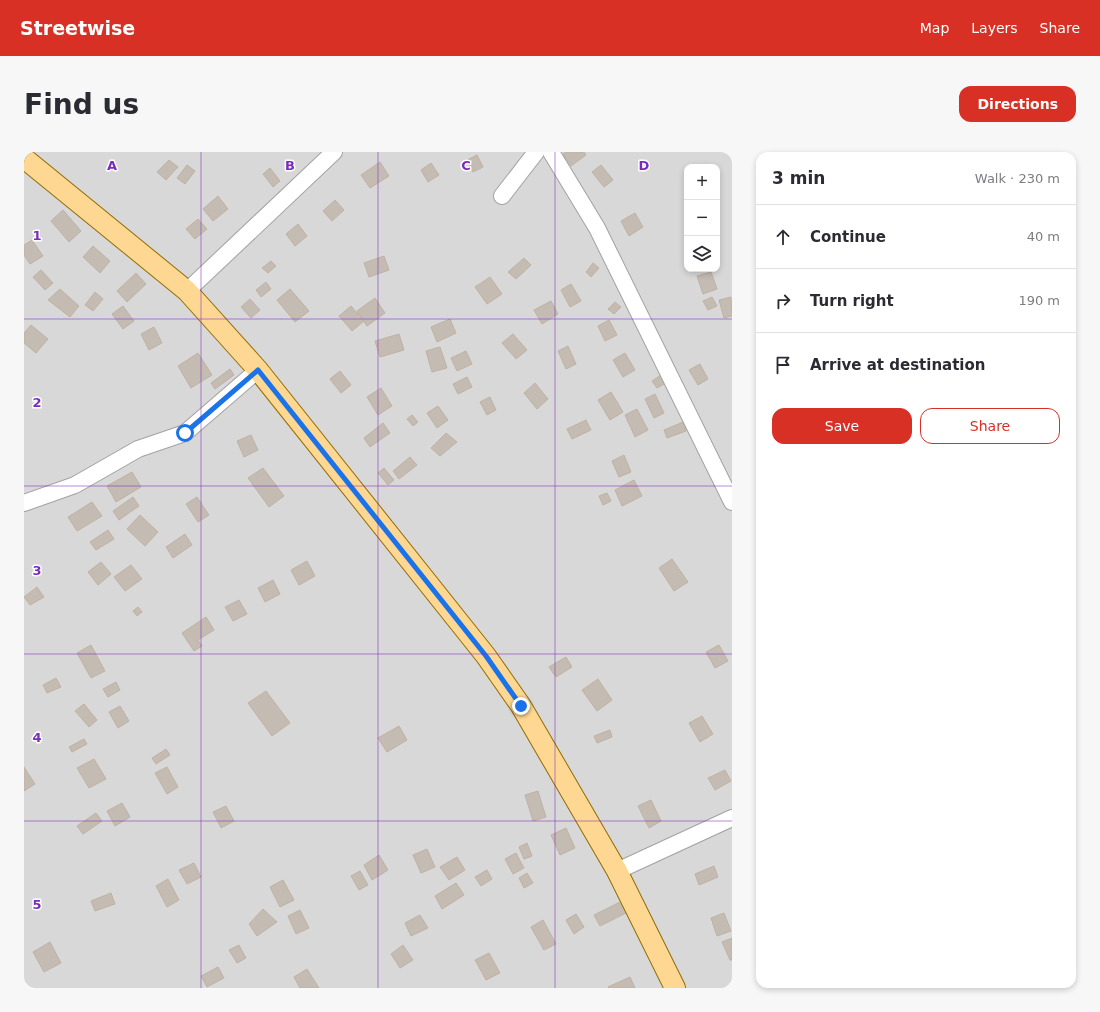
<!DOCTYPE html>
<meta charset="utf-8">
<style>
body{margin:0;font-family:"DejaVu Sans",sans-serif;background:#f7f7f7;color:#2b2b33}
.controls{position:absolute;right:12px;top:12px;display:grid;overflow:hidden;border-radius:8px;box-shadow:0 2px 6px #0003}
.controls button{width:36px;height:36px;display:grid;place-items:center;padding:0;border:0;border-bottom:1px solid #e1e1e2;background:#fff;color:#2b2b33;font:20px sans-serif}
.stop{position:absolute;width:12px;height:12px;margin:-9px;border:3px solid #1a73e8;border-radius:50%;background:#fff}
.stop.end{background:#1a73e8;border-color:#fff;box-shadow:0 1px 4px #0008}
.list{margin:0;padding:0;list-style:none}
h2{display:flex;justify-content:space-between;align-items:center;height:52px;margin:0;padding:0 16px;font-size:17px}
h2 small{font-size:13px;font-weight:400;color:#7c7c81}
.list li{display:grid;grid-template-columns:26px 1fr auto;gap:12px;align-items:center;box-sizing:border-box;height:64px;padding:0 16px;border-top:1px solid #e1e1e2}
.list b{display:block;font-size:15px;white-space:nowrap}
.list em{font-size:13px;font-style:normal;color:#7c7c81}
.actions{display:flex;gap:8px;padding:12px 16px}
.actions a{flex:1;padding:9px 0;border:1px solid #d93025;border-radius:12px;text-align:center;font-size:14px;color:#d93025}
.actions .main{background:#d93025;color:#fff}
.icon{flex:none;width:22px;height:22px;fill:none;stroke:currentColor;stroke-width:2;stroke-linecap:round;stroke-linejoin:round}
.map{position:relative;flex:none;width:708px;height:836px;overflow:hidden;border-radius:12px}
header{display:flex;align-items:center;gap:24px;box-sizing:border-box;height:56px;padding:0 20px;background:#d93025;color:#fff}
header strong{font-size:19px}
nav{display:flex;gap:22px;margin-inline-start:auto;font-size:14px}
.intro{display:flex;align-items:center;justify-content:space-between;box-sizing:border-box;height:96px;padding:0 24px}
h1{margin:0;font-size:28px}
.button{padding:10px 18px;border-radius:12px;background:#d93025;color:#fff;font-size:14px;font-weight:700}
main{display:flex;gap:24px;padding:0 24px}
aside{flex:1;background:#fff;border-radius:12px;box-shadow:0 2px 6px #0003}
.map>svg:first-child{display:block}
.residential{fill:#d9d8d8;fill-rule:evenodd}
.building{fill:#c4bcb3;stroke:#bfb1a2}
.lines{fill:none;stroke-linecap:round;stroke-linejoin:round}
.minor-casing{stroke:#a2a2a2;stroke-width:18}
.major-casing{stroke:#916c00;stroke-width:22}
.minor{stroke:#fff;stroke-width:16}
.major{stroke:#fed893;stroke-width:20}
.route{stroke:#1a73e8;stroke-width:5}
.grid{fill:none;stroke:#7b2cbf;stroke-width:1;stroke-opacity:0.55}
.grid-label{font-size:13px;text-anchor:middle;font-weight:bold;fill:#7b2cbf;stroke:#fff;stroke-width:3;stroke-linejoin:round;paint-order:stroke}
</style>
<header>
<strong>Streetwise</strong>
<nav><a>Map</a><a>Layers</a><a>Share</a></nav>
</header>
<div class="intro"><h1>Find us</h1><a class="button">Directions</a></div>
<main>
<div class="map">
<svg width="708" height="836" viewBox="0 0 708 836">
<rect width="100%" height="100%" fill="#ede9e0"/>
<path class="residential" d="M0 0H708V836H0ZM663 15H693V117H663Z"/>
<g class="building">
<path d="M542 0H560L562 3 547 14 539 2Z"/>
<path d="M453 3 459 15 449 20 443 8Z"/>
<path d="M145 8 154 15 142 28 133 20Z"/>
<path d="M356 10 365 24 346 36 337 23Z"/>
<path d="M407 11 415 23 404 30 397 18Z"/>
<path d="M163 13 171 19 161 32 153 26Z"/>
<path d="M577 13 589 28 580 35 568 20Z"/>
<path d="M246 16 256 29 249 35 239 22Z"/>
<path d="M194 44 204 57 189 69 179 57Z"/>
<path d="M311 48 320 58 308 69 299 59Z"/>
<path d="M39 58 57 79 45 90 27 69Z"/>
<path d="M611 61 619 75 605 84 597 69Z"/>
<path d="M174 67 183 77 171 87 162 77Z"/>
<path d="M274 72 283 84 271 94 262 82Z"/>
<path d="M8 88 19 104 6 112 0 103V93Z"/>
<path d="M69 94 86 109 76 121 59 105Z"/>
<path d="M360 104 365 118 345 125 340 111Z"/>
<path d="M500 106 507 113 492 127 484 120Z"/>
<path d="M247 109 252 114 244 121 238 116Z"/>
<path d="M569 111 575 116 567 125 562 120Z"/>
<path d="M17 118 29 131 21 138 9 125Z"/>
<path d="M687 120 693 137 679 142 673 124Z"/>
<path d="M112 121 122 132 103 150 93 139Z"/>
<path d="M466 125 478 142 463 152 451 135Z"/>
<path d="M242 130 247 137 237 145 232 138Z"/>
<path d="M547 132 557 149 546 155 537 138Z"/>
<path d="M36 137 55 154 46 165 24 148Z"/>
<path d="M266 137 285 159 271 170 253 148Z"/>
<path d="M71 140 79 147 69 159 61 153Z"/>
<path d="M688 145 693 154 684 158 679 149Z"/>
<path d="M707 145 708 164 700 166 695 148Z"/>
<path d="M351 146 361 161 343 174 333 159Z"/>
<path d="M226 147 236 158 227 166 217 155Z"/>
<path d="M527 149 534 162 518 172 510 158Z"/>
<path d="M591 150 597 155 590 162 584 157Z"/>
<path d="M99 154 110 169 99 177 88 162Z"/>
<path d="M327 154 340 169 328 179 315 164Z"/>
<path d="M426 167 432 181 413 190 407 175Z"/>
<path d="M585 168 593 183 581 189 574 174Z"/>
<path d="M7 173 24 187 12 201 0 191V181Z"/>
<path d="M130 175 138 191 125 198 117 182Z"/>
<path d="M375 182 380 198 356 205 351 189Z"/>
<path d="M489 182 503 198 492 207 478 191Z"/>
<path d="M544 194 552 212 542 217 534 199Z"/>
<path d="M416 195 423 216 408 220 402 199Z"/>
<path d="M442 199 448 212 433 219 427 206Z"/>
<path d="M174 201 188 223 167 236 154 214Z"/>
<path d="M601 201 611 218 599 225 589 208Z"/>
<path d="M676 212 684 227 674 233 665 218Z"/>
<path d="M206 217 210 223 191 237 187 231Z"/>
<path d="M316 219 327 233 317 241 306 227Z"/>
<path d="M637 223 642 231 633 236 628 229Z"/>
<path d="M443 225 448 235 434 242 429 232Z"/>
<path d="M511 231 524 247 513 257 500 241Z"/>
<path d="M357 236 368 254 354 263 343 245Z"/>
<path d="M587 240 599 260 586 268 574 248Z"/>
<path d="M631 242 640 261 630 266 621 247Z"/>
<path d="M466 245 472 258 463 263 456 250Z"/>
<path d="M414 254 424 268 413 276 403 261Z"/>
<path d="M613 257 624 278 611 285 601 263Z"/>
<path d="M388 263 394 270 389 274 383 267Z"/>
<path d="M562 268 567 278 548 287 543 277Z"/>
<path d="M659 270 662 279 643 286 640 278Z"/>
<path d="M359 271 366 281 346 295 340 286Z"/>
<path d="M422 281 433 290 416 304 407 296Z"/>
<path d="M227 283 234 298 220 305 213 289Z"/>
<path d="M600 303 607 320 595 325 588 309Z"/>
<path d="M386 305 393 313 375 327 369 319Z"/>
<path d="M239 316 260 344 245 355 224 326Z"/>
<path d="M360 316 370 328 364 333 354 321Z"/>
<path d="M108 320 117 335 92 350 83 334Z"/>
<path d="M610 328 618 344 598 354 591 338Z"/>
<path d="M583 341 587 349 579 353 575 344Z"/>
<path d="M109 345 115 354 95 368 89 359Z"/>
<path d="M173 345 185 363 174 370 162 352Z"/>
<path d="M68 350 78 364 53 379 44 365Z"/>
<path d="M116 363 134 380 121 394 103 377Z"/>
<path d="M84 378 90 387 72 398 66 390Z"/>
<path d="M161 382 168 393 149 406 142 395Z"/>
<path d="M648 407 664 430 650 439 635 416Z"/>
<path d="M283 409 291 424 275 433 267 418Z"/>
<path d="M77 410 87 422 74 433 64 420Z"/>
<path d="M107 413 118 427 101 439 90 425Z"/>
<path d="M249 428 256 442 241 450 234 436Z"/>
<path d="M13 435 20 445 6 453 0 445Z"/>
<path d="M215 448 223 462 209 469 201 455Z"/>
<path d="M114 455 118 460 113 464 109 459Z"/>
<path d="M182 465 190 478 174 488 178 494 170 499 158 481Z"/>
<path d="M67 493 81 519 67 526 53 501Z"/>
<path d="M695 493 704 509 691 516 682 500Z"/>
<path d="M542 505 548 515 532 525 525 515Z"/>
<path d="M32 526 37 535 23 541 19 533Z"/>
<path d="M574 527 588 548 573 559 558 538Z"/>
<path d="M92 530 96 538 84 545 79 537Z"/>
<path d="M242 539 266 571 248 584 224 551Z"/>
<path d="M60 552 73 568 65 575 51 559Z"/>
<path d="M96 554 105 569 94 576 85 560Z"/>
<path d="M678 564 689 582 676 590 665 571Z"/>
<path d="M375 574 383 588 363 600 354 586Z"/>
<path d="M586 578 588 585 573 591 570 584Z"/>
<path d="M60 587 63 592 48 600 45 595Z"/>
<path d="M142 597 146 603 132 612 128 606Z"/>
<path d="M70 607 82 627 65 636 53 616Z"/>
<path d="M0 615 11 632 0 639Z"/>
<path d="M143 615 154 635 143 642 131 621Z"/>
<path d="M701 618 707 629 691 638 684 626Z"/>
<path d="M514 639 522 665 509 669 501 643Z"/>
<path d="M627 648 637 669 625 676 614 654Z"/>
<path d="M98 651 106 665 91 674 83 659Z"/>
<path d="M202 654 210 669 197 676 189 660Z"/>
<path d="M72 661 78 669 59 682 53 674Z"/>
<path d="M542 676 551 696 536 703 527 683Z"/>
<path d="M503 691 508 704 500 707 495 695Z"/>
<path d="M403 697 411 715 397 721 389 703Z"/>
<path d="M492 701 500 716 489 722 481 707Z"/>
<path d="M355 703 364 718 348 728 340 713Z"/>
<path d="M433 705 441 718 425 728 416 715Z"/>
<path d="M170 711 177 725 163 732 155 718Z"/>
<path d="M690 714 694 725 675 733 671 722Z"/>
<path d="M463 718 468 727 457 734 451 725Z"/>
<path d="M336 719 344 733 335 738 327 724Z"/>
<path d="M503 721 509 731 500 736 495 726Z"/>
<path d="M144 727 155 748 143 755 132 734Z"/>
<path d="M259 728 270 748 256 755 246 735Z"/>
<path d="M432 731 440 743 418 757 411 744Z"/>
<path d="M87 741 91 752 71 759 67 749Z"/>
<path d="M598 749 604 760 576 774 570 763Z"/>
<path d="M239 757 253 770 233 784 225 772Z"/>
<path d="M276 758 285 776 272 782 264 764Z"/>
<path d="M700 761 707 779 693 784 687 766Z"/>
<path d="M552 762 560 775 550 782 542 768Z"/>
<path d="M396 763 404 776 387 784 381 771Z"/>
<path d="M519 768 532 792 520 798 507 775Z"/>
<path d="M708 786V808H706L698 790Z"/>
<path d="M26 790 37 811 20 820 9 800Z"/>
<path d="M215 793 222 806 213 811 205 798Z"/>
<path d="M379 793 389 808 376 816 367 802Z"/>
<path d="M465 801 476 821 462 828 451 808Z"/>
<path d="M194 815 200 826 183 835 177 824Z"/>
<path d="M283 817 295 836H276L270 825Z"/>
<path d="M606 825 611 836H585L584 835Z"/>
</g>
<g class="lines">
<g class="minor-casing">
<g id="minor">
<path d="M527 0 573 76 708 350"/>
<path d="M478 44 512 0"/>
<path d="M163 139 310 0"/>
<path d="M0 351 51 333 114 297 161 281 234 218"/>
<path d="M593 719 708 666"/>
</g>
</g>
<g class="major-casing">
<path id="major" d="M0 6 163 139 234 218 462 504 497 554 593 719 651 836"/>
</g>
<use href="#minor" class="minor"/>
<use href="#major" class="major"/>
</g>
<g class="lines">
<path class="route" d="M161 281 234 218 462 504 497 554"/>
</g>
<path class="grid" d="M177 0V836M354 0V836M531 0V836M0 167H708M0 334H708M0 502H708M0 669H708"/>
<g class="grid-label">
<text x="88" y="18">A</text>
<text x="266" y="18">B</text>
<text x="442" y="18">C</text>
<text x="620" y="18">D</text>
<text x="13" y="88">1</text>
<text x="13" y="255">2</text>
<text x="13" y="423">3</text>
<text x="13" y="590">4</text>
<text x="13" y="757">5</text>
</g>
</svg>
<div class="controls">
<button>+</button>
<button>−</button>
<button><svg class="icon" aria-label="layers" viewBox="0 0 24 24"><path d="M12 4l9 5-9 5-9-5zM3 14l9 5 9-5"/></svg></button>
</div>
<div class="stop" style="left:161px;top:281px"></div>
<div class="stop end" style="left:497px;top:554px"></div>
</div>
<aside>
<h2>3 min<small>Walk · 230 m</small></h2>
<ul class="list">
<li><svg class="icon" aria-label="ahead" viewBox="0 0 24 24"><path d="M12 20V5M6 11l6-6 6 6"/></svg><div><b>Continue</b></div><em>40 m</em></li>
<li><svg class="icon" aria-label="right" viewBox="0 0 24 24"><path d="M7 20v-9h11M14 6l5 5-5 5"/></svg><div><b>Turn right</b></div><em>190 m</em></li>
<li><svg class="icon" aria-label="arrive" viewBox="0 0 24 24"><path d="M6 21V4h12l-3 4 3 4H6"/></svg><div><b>Arrive at destination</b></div></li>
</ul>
<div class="actions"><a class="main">Save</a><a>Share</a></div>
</aside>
</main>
